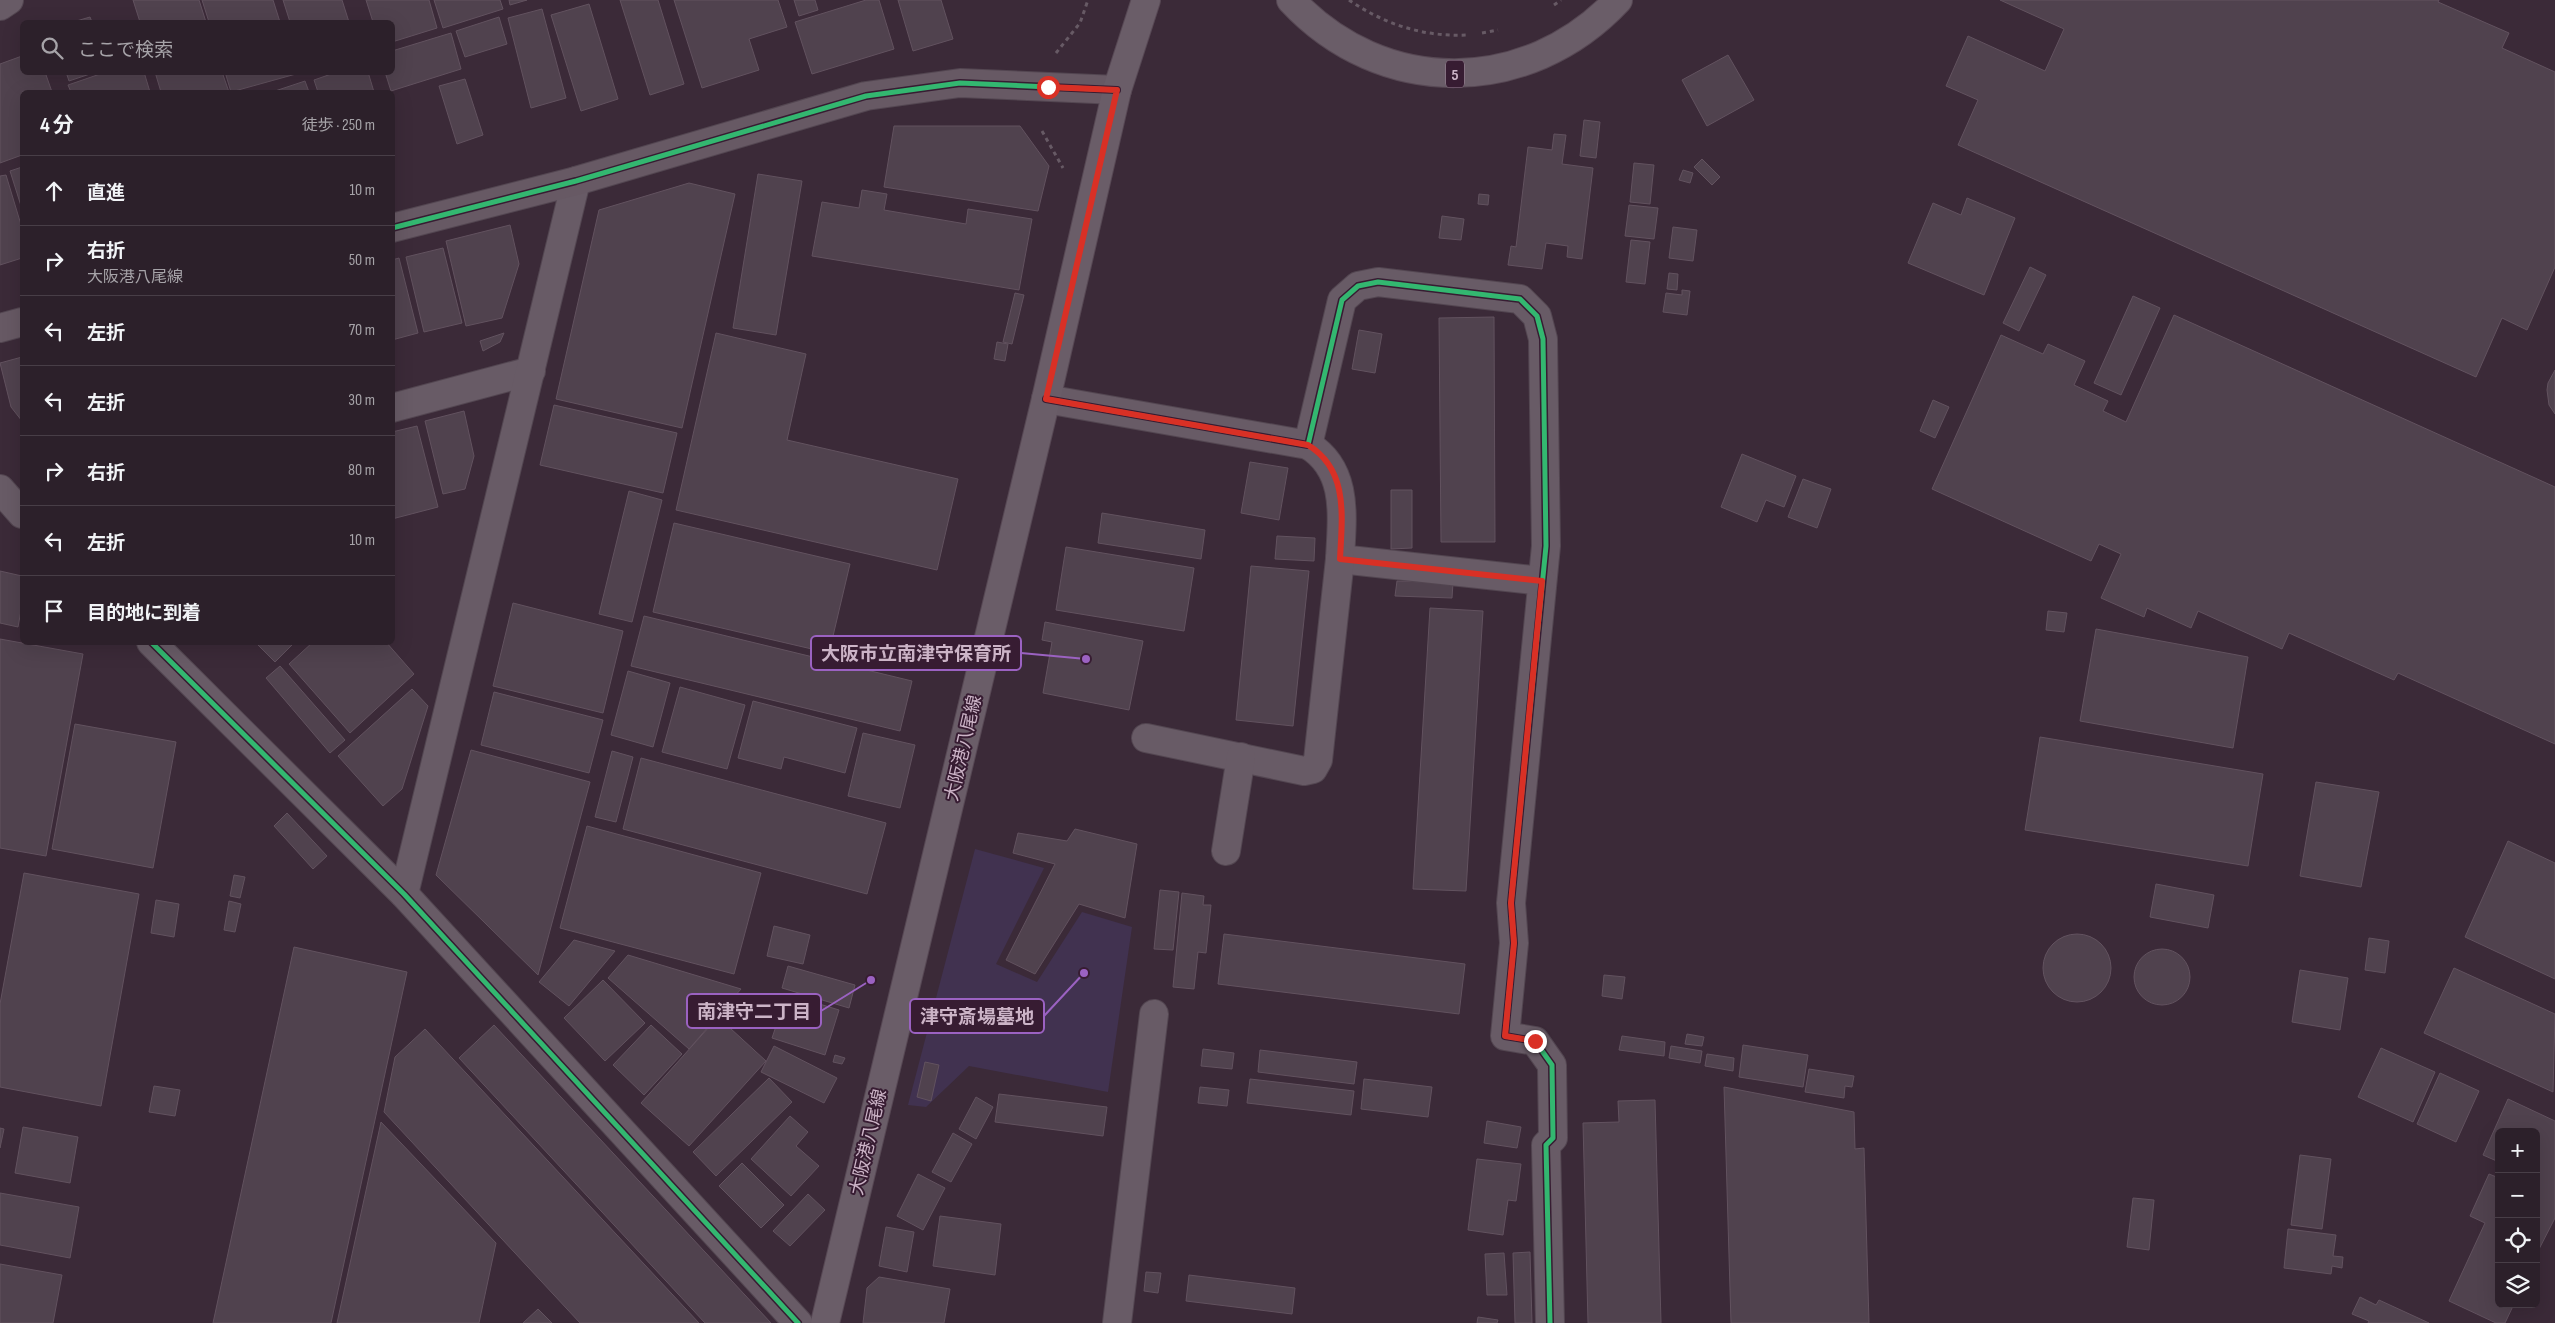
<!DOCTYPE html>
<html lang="ja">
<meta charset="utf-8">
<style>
body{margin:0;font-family:"Sofia Sans Condensed","Noto Sans JP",sans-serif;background:#342832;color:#f1f3f6}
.controls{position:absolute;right:15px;bottom:15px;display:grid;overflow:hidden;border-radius:8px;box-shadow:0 5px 20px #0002}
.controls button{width:45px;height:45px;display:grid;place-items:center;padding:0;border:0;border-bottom:1px solid #483e47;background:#2c202a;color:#f1f3f6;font:25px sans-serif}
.stop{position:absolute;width:15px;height:15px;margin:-11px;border:4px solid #d93025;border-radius:50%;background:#fff}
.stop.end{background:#d93025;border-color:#fff;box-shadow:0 1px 5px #0008}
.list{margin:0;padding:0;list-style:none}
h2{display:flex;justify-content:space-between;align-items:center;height:65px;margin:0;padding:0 20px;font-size:21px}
h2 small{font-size:16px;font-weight:400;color:#a6a3a8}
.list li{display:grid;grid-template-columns:32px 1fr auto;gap:15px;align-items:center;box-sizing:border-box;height:70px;padding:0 20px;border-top:1px solid #483e47}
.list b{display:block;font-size:19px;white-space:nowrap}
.list p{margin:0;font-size:16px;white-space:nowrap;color:#a6a3a8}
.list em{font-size:16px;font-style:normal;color:#a6a3a8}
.icon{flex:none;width:28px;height:28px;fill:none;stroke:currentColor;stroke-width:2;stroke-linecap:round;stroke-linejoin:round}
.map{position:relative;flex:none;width:2555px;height:1323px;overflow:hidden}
.search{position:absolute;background:#2c202a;box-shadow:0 5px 20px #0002;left:20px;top:20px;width:375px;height:55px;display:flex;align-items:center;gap:12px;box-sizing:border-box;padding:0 18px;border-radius:8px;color:#a6a3a8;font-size:19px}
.panel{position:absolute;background:#2c202a;box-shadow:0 5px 20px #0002;left:20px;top:90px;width:375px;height:555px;border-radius:8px}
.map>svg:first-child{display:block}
.green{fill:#413250}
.building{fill:#50424e;stroke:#62525f}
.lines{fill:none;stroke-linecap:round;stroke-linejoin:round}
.street-casing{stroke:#534651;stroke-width:30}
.secondary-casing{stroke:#534651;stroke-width:30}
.primary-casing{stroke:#574854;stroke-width:30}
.path{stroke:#675a65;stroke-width:3;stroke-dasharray:4 4;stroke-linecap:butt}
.street{stroke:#685b66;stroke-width:28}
.secondary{stroke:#675964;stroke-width:28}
.primary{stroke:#6a5d68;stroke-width:28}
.cycleway-casing{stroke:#371c32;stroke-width:8}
.cycleway{stroke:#33b770;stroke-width:5}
.route{stroke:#d93025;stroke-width:6}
.labels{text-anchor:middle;stroke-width:4;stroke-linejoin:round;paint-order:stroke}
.shield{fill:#371c32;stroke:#9f869a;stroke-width:1}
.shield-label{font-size:16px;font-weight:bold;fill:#ccb4c7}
.street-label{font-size:18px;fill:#ccb4c7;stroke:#371c32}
.leader{fill:none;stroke:#9b62c2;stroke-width:2}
.callout-dot{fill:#9b62c2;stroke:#371c32;stroke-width:2}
.callout{fill:#371c32;stroke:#9b62c2;stroke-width:2}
.callout-label{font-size:19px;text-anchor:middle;font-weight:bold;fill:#ccb4c7}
</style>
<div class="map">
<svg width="2555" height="1323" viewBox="0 0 2555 1323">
<rect width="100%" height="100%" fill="#3b2a38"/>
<path class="green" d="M975 849 1044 868 996 964 1037 982 1082 912 1132 927 1108 1092 969 1066 926 1107 908 1105Z"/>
<g class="building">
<path d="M133 0H199L206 22H140Z"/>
<path d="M202 0H273L280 22H209Z"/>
<path d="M283 0H342L349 22H290Z"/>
<path d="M366 0H429L437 28 392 42V22H373Z"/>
<path d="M434 0H500L503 9 443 28Z"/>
<path d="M509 0H527L510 5Z"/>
<path d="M620 0H658L684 84 650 95Z"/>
<path d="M674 0H778L787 27 749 39 759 70 702 88Z"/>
<path d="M794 0H815L818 10 799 16Z"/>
<path d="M866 0H879L894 49 812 74 795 22Z"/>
<path d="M898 0H941L953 39 913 51Z"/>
<path d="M2000 0H2439L2438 2 2509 33 2502 48 2555 72V267L2527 330 2502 318 2476 377 1958 145 1978 100 1946 86 1968 36 2045 71 2064 29Z"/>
<path d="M589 4 618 99 581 111 551 15Z"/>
<path d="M542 9 566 98 531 108 508 18Z"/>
<path d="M90 17 92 22H73Z"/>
<path d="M499 17 507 44 465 57 456 31Z"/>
<path d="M451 33 461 69 391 91 385 72H392V51Z"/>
<path d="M1728 55 1754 100 1707 126 1682 80Z"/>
<path d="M22 56V72H45L52 92H22V155L0 163V64Z"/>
<path d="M66 72H96L69 81Z"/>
<path d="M106 72H144L150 92H71L68 85Z"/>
<path d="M155 72H222L229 92H161Z"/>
<path d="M225 72H295L296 74 231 92Z"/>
<path d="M337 72H368L374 92H318L314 80Z"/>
<path d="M465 79 483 135 457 144 439 86Z"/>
<path d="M305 81 309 92H272Z"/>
<path d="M1584 120 1600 122 1596 158 1580 156Z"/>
<path d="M894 126H1020L1049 166 1038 211 884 187Z"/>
<path d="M1554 134 1566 135 1562 164 1593 168 1582 259 1567 257 1568 246 1546 243 1542 269 1508 265 1511 246 1516 247 1528 147 1552 150Z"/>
<path d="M1702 159 1720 177 1712 185 1694 167Z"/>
<path d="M1634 163 1654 165 1650 204 1630 202Z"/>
<path d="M22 167V209L10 171Z"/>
<path d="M1683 170 1693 173 1690 183 1679 180Z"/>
<path d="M758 174 802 181 776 335 733 328Z"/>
<path d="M6 175 22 228V258L0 265V176Z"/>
<path d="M689 183 735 194 682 428 556 399 599 210Z"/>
<path d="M862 190 887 194 884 210 966 224 968 209 1032 219 1019 290 812 256 822 202 859 208Z"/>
<path d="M1479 194 1489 195 1488 205 1478 204Z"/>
<path d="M1967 198 2015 218 1984 295 1908 263 1933 203 1961 215Z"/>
<path d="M1629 205 1658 208 1654 239 1625 236Z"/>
<path d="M1442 216 1464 219 1461 240 1439 238Z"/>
<path d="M510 225 519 264 502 318 466 326 446 241Z"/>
<path d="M1673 227 1697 230 1693 261 1669 258Z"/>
<path d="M1631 240 1650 242 1645 284 1626 282Z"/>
<path d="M443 248 462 323 424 332 406 257Z"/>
<path d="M399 258 418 333 392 340V260Z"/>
<path d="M2030 267 2046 275 2019 331 2003 323Z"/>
<path d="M1669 273 1678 274 1677 290 1667 289Z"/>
<path d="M1682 290 1690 291 1687 315 1663 312 1666 293 1682 295Z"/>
<path d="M1015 293 1024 295 1012 344 1003 342Z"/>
<path d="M2133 296 2160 308 2121 395 2094 383Z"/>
<path d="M2174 315 2555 487V744L2398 673 2394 680 2289 633 2282 649 2198 611 2191 628 2147 608 2144 617 2101 598 2121 554 2099 544 2091 561 1932 489 2001 335 2043 354 2048 344 2085 361 2074 385 2108 401 2103 411 2126 422Z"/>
<path d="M1494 317 1495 542H1441L1439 318Z"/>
<path d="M1359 330 1382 334 1375 373 1352 369Z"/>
<path d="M504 333 500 342 483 351 480 341Z"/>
<path d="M716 333 806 354 787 440 958 479 937 570 676 510Z"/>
<path d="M997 342 1008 344 1005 361 994 359Z"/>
<path d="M22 357V421L11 407 0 363Z"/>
<path d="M2555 370V414L2549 405 2547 390 2548 383Z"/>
<path d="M1933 400 1949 407 1935 438 1920 431Z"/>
<path d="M554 405 677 433 663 493 540 465Z"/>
<path d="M464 411 474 456 465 489 443 494 425 421Z"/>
<path d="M417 426 438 507 392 519V432Z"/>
<path d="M1742 454 1796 476 1784 507 1766 500 1757 522 1721 507Z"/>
<path d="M1250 462 1288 468 1279 520 1241 513Z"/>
<path d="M1803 479 1831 489 1817 528 1788 517Z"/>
<path d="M1391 490H1412V548L1391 549Z"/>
<path d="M629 491 662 500 632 622 599 614Z"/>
<path d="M1102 513 1205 530 1201 559 1098 543Z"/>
<path d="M674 523 850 564 829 653 653 612Z"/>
<path d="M1277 536 1315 538 1314 561 1275 559Z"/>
<path d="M1066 547 1194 568 1184 631 1056 610Z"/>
<path d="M1251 566 1309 571 1293 726 1236 720Z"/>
<path d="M0 571 22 576V605L18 627 0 623Z"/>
<path d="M1397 581 1453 583 1452 598 1395 596Z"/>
<path d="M513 603 623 631 603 713 493 686Z"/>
<path d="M1430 608 1483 611 1466 891 1413 889Z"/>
<path d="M2048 611 2067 613 2064 632 2046 630Z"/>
<path d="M644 616 912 681 900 731 631 666Z"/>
<path d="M1045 622 1143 641 1129 710 1043 693 1052 642 1042 640Z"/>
<path d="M2096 629 2248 657 2233 748 2080 721Z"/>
<path d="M0 639 83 654 46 856 0 848Z"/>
<path d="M255 642H295L275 662Z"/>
<path d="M313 642H386L414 674 350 733 289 664Z"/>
<path d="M280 666 345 740 330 753 266 678Z"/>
<path d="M628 671 670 683 653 747 611 735Z"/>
<path d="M680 687 745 705 727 769 662 752Z"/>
<path d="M412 689 428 706 402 789 383 806 338 756Z"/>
<path d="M494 692 603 720 589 773 481 745Z"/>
<path d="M753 701 857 728 845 773 784 757 781 769 738 758Z"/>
<path d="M75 724 176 742 153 868 52 849Z"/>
<path d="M863 733 915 745 900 808 848 796Z"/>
<path d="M2040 737 2263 774 2248 866 2025 830Z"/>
<path d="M471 750 590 782 538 975 436 875Z"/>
<path d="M612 751 633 757 616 822 595 817Z"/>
<path d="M641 758 886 823 867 894 623 829Z"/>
<path d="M2316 782 2379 792 2361 887 2300 876Z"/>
<path d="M287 813 327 856 313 869 274 826Z"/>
<path d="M587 826 761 873 734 974 560 928Z"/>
<path d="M1075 829 1137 844 1125 918 1079 904 1035 974 1006 960 1055 864 1013 853 1018 833 1067 841Z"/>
<path d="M2508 841 2555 863V979L2465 937Z"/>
<path d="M24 873 139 894 101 1106 0 1087V1004Z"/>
<path d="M234 875 245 877 240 898 230 896Z"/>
<path d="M2156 884 2214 895 2208 928 2150 917Z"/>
<path d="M1160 890 1179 892 1173 950 1154 949Z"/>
<path d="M1182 893 1204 896 1203 905H1211L1206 953 1198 952 1194 989 1173 987Z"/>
<path d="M156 900 179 904 174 937 151 933Z"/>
<path d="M229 901 241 904 235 932 224 930Z"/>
<path d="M774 926 810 935 803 964 767 956Z"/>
<path d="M1224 934 1465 964 1459 1014 1218 984Z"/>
<circle cx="2077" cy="968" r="34"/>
<path d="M2369 938 2389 941 2385 973 2365 970Z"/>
<path d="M574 940 615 951 569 1006 539 982Z"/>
<path d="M294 947 407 972 331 1323H213Z"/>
<circle cx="2162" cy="977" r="28"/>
<path d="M628 955 741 989 689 1049 608 978Z"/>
<path d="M788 966 855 985 849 1008 782 988Z"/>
<path d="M2454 968 2555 1014 2553 1092 2424 1033Z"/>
<path d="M2300 970 2348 978 2340 1030 2292 1022Z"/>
<path d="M1604 975 1625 977 1622 999 1602 996Z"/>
<path d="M603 980 645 1023 605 1061 564 1018Z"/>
<path d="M787 994 839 1010 825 1055 772 1038Z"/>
<path d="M718 1017 766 1061 689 1146 641 1103Z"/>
<path d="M494 1025 771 1323H705L459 1058Z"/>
<path d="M651 1025 682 1054 644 1095 613 1065Z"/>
<path d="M425 1029 699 1323H580L384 1112 395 1057Z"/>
<path d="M1687 1034 1704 1037 1702 1046 1685 1044Z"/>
<path d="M1622 1036 1665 1042 1664 1056 1619 1050Z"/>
<path d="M1743 1045 1808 1055 1803 1087 1739 1077Z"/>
<path d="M774 1046 837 1078 824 1103 761 1072Z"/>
<path d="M1671 1046 1702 1051 1700 1063 1669 1058Z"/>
<path d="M2381 1048 2435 1072 2413 1122 2358 1097Z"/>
<path d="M1203 1049 1234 1053 1232 1069 1201 1066Z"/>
<path d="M1260 1050 1357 1062 1354 1084 1258 1072Z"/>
<path d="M1707 1054 1734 1058 1733 1071 1705 1066Z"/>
<path d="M835 1055 845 1058 842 1064 833 1062Z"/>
<path d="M925 1062 939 1065 931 1101 917 1097Z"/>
<path d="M1809 1069 1854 1076 1852 1087 1845 1086 1844 1098 1805 1092Z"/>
<path d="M2440 1073 2479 1091 2456 1142 2417 1124Z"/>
<path d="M769 1078 792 1102 716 1176 693 1152Z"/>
<path d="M1250 1079 1354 1091 1351 1115 1247 1103Z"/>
<path d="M1364 1079 1432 1087 1428 1117 1361 1109Z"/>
<path d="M154 1086 180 1090 175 1116 149 1112Z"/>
<path d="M1200 1087 1229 1090 1227 1106 1198 1103Z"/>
<path d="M1724 1087 1854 1112 1855 1149 1864 1148 1869 1323H1731Z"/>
<path d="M999 1094 1107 1107 1103 1136 995 1122Z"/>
<path d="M976 1097 993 1107 976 1139 959 1129Z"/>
<path d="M2508 1099 2555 1121V1218L2536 1255V1132H2499V1162L2483 1155Z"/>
<path d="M1655 1100 1661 1323H1588L1583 1123 1619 1122 1618 1101Z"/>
<path d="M790 1116 808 1132 796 1146 819 1166 791 1196 751 1159Z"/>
<path d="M1487 1121 1521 1127 1517 1148 1484 1143Z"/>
<path d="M381 1122 496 1243 479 1323H337Z"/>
<path d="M23 1127 78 1137 70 1183 15 1173Z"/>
<path d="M0 1128 4 1129 0 1148Z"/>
<path d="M953 1133 972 1144 951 1182 932 1172Z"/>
<path d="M2300 1155 2331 1159 2322 1229 2291 1225Z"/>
<path d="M1477 1159 1521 1164 1516 1201 1508 1200 1503 1235 1468 1230Z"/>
<path d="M742 1163 784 1205 761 1228 719 1186Z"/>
<path d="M918 1174 945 1188 923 1230 897 1216Z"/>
<path d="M2489 1174 2499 1178V1304H2514L2505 1323H2496L2449 1301 2485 1223 2470 1216Z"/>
<path d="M0 1193 79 1207 70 1258 0 1245Z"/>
<path d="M808 1194 825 1210 790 1246 773 1231Z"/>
<path d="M2133 1198 2154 1200 2149 1250 2127 1247Z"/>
<path d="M940 1216 1001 1224 995 1275 933 1266Z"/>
<path d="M886 1227 914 1232 907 1272 879 1266Z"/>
<path d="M2288 1229 2336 1235 2333 1256 2343 1257 2342 1268 2332 1266 2331 1274 2284 1268Z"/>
<path d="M1530 1252 1532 1323H1515L1513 1253Z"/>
<path d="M1504 1253 1507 1295H1487L1485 1254Z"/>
<path d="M0 1264 62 1275 53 1323H0Z"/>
<path d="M1146 1272 1161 1273 1158 1293 1144 1291Z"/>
<path d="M1189 1275 1295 1288 1292 1314 1186 1301Z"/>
<path d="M879 1277 950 1289 944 1323H863L867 1288Z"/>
<path d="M2360 1297 2376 1305 2379 1300 2429 1323H2368L2369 1321 2352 1314Z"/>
<path d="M538 1309 552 1323H523Z"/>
<path d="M1478 1317 1498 1320 1497 1323H1477Z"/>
</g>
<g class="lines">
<g class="street-casing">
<g id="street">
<path d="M0 6 9 0"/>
<path d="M1046 399 1308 445 1342 300 1358 286 1378 282 1520 299 1537 316 1543 339 1546 546 1511 903 1514 943 1505 1036 1535 1041 1552 1065 1553 1138 1546 1145 1550 1323"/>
<path d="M392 408 531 371"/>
<path d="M1308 445C1349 470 1342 517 1340 559L1542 581"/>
<path d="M0 489 22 514"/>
<path d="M151 642 404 894 798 1323"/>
<path d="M1146 738 1304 771 1313 769 1318 760 1340 559"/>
<path d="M1226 851 1241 757"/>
<path d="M404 894 576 181"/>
<path d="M1117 1323 1154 1014"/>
</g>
</g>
<g class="secondary-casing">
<g id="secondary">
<path d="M392 228 576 181 866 96 960 83 1117 90"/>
<path d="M0 328 22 322"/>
</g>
</g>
<g class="primary-casing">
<g id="primary">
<path d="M1291 0C1382 98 1527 97 1618 0"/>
<path d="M825 1323 1046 399 1117 90 1146 0"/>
</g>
</g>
<g class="path">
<path d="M1349 0C1384 24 1423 37 1466 35"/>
<path d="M1554 5 1561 0"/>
<path d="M1482 33 1498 30"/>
<path d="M1056 53 1080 23 1088 0"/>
<path d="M1042 131 1063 168"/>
</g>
<use href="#street" class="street"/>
<use href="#secondary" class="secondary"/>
<use href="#primary" class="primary"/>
<g class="cycleway-casing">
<g id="cycleway">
<path d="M392 228 576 181 866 96 960 83 1117 90"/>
<path d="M1046 399 1308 445 1342 300 1358 286 1378 282 1520 299 1537 316 1543 339 1546 546 1511 903 1514 943 1505 1036 1535 1041 1552 1065 1553 1138 1546 1145 1550 1323"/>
<path d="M151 642 404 894 798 1323"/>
</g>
</g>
<use href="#cycleway" class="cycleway"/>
</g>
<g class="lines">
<path class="route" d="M1048 87 1117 90 1046 399 1308 445C1349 470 1342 517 1340 559L1542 581 1511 903 1514 943 1505 1036 1535 1041"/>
</g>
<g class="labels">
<rect class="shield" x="1446" y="60.5" width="18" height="27" rx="4"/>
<g class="shield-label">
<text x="1455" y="80">5</text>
</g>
<g class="street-label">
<text transform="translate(963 748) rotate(-77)" y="6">大阪港八尾線</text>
<text transform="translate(868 1142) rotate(-77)" y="6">大阪港八尾線</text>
</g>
</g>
<path class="leader" d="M1086 659L1021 653M871 980L821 1011M1084 973L1044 1016"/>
<g class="callout-dot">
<circle cx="1086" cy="659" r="5"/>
<circle cx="871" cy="980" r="5"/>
<circle cx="1084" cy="973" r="5"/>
</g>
<g class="callout">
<rect x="811" y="636" width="210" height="34" rx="5"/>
<rect x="687" y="994" width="134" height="34" rx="5"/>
<rect x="910" y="999" width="134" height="34" rx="5"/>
</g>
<g class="callout-label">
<text x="916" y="660">大阪市立南津守保育所</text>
<text x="754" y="1018">南津守二丁目</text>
<text x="977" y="1023">津守斎場墓地</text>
</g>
</svg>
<div class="controls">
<button>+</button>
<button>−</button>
<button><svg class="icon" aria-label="locate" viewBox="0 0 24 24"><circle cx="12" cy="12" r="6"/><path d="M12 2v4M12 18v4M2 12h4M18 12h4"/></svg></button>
<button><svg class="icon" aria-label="layers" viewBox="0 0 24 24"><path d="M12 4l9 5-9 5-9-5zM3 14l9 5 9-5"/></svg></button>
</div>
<div class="stop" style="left:1048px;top:87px"></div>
<div class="stop end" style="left:1535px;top:1041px"></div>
<div class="search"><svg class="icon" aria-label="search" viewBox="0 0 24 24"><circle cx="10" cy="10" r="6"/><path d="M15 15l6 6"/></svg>ここで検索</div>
<section class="panel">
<h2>4 分<small>徒歩 · 250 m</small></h2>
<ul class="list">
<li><svg class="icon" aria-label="ahead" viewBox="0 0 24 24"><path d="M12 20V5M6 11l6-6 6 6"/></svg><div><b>直進</b></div><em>10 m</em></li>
<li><svg class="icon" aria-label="right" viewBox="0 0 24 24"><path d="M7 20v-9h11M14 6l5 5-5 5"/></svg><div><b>右折</b><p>大阪港八尾線</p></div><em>50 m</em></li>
<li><svg class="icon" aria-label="left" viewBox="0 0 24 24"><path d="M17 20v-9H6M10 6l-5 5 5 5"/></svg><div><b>左折</b></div><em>70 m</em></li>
<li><svg class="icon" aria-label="left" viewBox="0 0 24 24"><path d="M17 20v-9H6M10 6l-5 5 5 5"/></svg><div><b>左折</b></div><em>30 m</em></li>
<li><svg class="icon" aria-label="right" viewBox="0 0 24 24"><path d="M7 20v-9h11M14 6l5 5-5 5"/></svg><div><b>右折</b></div><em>80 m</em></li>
<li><svg class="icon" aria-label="left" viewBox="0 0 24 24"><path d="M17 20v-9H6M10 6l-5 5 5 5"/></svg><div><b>左折</b></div><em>10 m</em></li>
<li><svg class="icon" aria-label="arrive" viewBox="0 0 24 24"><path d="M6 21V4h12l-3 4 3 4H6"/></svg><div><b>目的地に到着</b></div></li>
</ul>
</section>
</div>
